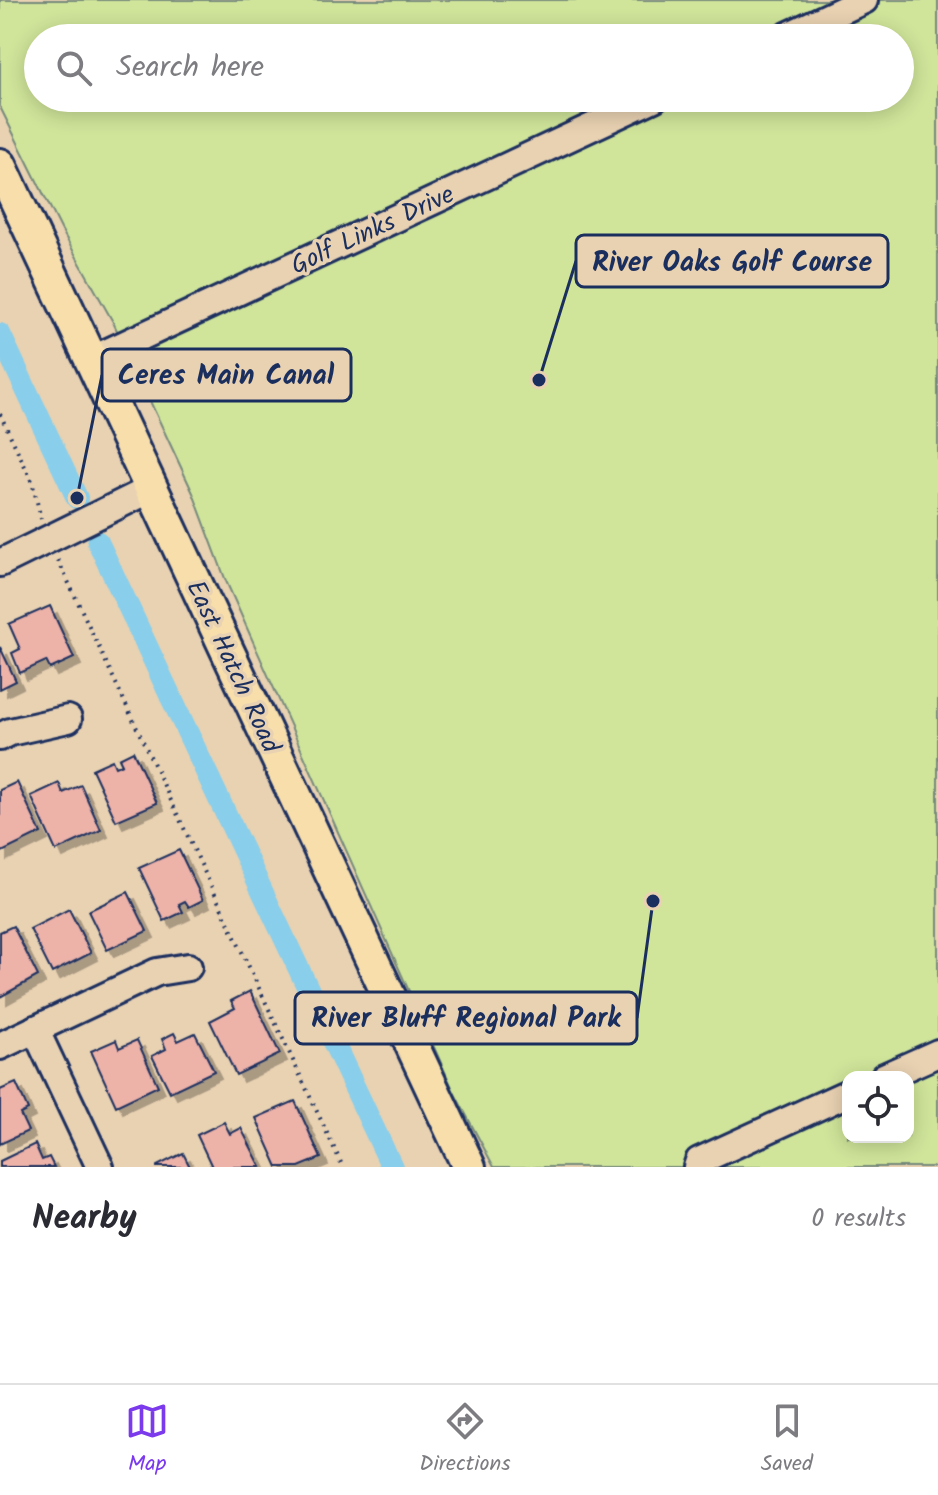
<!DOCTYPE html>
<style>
body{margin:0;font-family:Kalam,sans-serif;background:#f7f7f7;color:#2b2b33}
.controls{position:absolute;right:24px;bottom:24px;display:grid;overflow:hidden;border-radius:16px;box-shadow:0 4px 20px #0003}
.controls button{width:72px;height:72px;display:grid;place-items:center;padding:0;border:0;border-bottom:2px solid #e1e1e2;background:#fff;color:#2b2b33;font:40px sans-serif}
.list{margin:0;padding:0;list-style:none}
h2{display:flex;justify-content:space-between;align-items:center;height:104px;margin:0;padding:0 32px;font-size:34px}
h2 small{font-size:26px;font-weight:400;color:#7c7c81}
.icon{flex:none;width:44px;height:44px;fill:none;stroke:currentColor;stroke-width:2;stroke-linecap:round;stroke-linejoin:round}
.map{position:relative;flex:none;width:938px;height:1167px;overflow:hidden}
.search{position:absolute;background:#fff;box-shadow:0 4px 20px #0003;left:24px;right:24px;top:24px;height:88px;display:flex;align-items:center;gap:20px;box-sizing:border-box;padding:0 28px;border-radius:44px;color:#7c7c81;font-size:30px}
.sheet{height:216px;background:#fff}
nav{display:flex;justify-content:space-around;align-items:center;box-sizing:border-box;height:112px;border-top:2px solid #e1e1e2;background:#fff;font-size:22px;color:#7c7c81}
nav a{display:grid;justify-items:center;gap:4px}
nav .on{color:#7c3aed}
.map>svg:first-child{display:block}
.green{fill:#d0e59a;stroke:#768a7c;stroke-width:2;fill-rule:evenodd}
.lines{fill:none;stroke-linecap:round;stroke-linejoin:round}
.canal{stroke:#89ceea;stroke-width:22}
.building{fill:#edb2a8;stroke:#1b2f5e;stroke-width:2;filter:url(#shadow)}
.minor-casing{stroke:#1b2f5e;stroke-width:32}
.major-casing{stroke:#1b2f5e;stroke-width:38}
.path{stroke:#1b2f5e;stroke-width:4;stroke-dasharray:2 6;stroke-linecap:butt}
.minor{stroke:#e9d2b2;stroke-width:26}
.major{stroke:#f8deab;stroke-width:32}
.labels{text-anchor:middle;stroke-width:7;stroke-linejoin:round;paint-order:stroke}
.street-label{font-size:26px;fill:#1b2f5e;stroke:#e9d2b2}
.leader{fill:none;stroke:#1b2f5e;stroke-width:3}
.callout-dot{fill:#1b2f5e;stroke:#e9d2b2;stroke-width:3}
.callout{fill:#e9d2b2;stroke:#1b2f5e;stroke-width:3}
.callout-label{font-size:28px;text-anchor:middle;font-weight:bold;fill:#1b2f5e}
</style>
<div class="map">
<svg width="938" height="1167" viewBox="0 0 938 1167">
<defs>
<filter id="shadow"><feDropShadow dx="7" dy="7" stdDeviation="0" flood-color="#0004"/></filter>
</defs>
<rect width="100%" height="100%" fill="#e9d2b2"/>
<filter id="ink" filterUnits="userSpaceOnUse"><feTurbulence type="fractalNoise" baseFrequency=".0125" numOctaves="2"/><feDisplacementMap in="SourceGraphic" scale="16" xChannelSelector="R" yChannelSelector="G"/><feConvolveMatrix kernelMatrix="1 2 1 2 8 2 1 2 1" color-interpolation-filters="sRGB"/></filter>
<g filter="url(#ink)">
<path class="green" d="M0 0H938V1167H494L454 1092 226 581 193 493 113 322 61 229 0 107ZM38 38H900V98H38ZM848 1077H908V1137H848Z"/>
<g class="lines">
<g class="canal">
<path d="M0 334 77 498"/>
<path d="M98 542 392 1167"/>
</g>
</g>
<g class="building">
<path d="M50 606 74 658 50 669 46 661 20 673 12 653 20 649 9 624Z"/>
<path d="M0 647 16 681 0 689Z"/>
<path d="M133 751 157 803 116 821 92 769 112 760 115 767 122 764 119 758Z"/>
<path d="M17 782 41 833 0 853V790Z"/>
<path d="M59 783 63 793 81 785 101 830 56 851 31 796Z"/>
<path d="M179 850 203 900 189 907 185 901 179 904 183 912 164 921 139 868Z"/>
<path d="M128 892 147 931 107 950 88 911Z"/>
<path d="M69 909 91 953 52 973 30 929Z"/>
<path d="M13 926 38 976 0 997V932Z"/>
<path d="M250 991 280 1054 236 1075 210 1021 235 1008 231 1001Z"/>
<path d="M174 1033 178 1041 195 1033 214 1071 170 1092 152 1056 166 1049 162 1039Z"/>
<path d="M116 1040 119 1048 137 1040 158 1086 116 1106 91 1051Z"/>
<path d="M16 1083 28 1110 20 1114 28 1131 0 1144V1090Z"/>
<path d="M295 1101 321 1158 299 1167H278L256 1118Z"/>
<path d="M224 1122 230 1134 241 1128 261 1167H212L197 1135Z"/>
<path d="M35 1144 42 1160 49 1157 54 1167H0V1161Z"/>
<path d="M183 1153 190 1167H157V1166Z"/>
</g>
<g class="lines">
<g class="minor-casing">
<g id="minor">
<path d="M783 38 864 0"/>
<path d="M91 360 654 98"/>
<path d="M0 563 151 489"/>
<path d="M0 737 10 732 68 719"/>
<path d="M35 1029 100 1167"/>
<path d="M0 1046 157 972 188 967"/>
<path d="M884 1077 938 1053"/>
<path d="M697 1167 699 1161 848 1093"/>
</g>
</g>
<g class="major-casing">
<path id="major" d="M0 165 469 1167"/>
</g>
<g class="path">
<path d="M0 414 32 481 41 519"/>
<path d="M58 560 343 1167"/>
</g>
<use href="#minor" class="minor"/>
<use href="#major" class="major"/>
</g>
</g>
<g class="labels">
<g class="street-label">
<text transform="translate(372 229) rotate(-25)" y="9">Golf Links Drive</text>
<text transform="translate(234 666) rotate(65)" y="9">East Hatch Road</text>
</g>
</g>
<path class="leader" d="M539 380L576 261M77 498L102 375M653 901L637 1018"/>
<g class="callout-dot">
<circle cx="539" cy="380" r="8"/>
<circle cx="77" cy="498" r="8"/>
<circle cx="653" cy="901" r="8"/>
</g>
<g class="callout">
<rect x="576" y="235" width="312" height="52" rx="8"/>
<rect x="102" y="349" width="249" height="52" rx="8"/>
<rect x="295" y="992" width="342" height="52" rx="8"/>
</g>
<g class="callout-label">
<text x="732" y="271">River Oaks Golf Course</text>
<text x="226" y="384">Ceres Main Canal</text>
<text x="466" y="1027">River Bluff Regional Park</text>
</g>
</svg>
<div class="controls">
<button><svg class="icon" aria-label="locate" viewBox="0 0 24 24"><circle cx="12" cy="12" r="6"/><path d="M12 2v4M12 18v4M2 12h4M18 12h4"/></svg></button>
</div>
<div class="search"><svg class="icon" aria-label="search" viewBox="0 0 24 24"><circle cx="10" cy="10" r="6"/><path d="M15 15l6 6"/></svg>Search here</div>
</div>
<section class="sheet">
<h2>Nearby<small>0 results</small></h2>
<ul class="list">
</ul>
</section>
<nav>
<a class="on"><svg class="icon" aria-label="map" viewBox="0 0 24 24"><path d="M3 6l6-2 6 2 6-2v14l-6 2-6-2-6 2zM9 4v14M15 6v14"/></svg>Map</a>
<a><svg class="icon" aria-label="directions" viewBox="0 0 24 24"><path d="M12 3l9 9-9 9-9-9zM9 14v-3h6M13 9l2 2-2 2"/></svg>Directions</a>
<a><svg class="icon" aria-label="saved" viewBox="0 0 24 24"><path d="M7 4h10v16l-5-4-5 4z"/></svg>Saved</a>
</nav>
